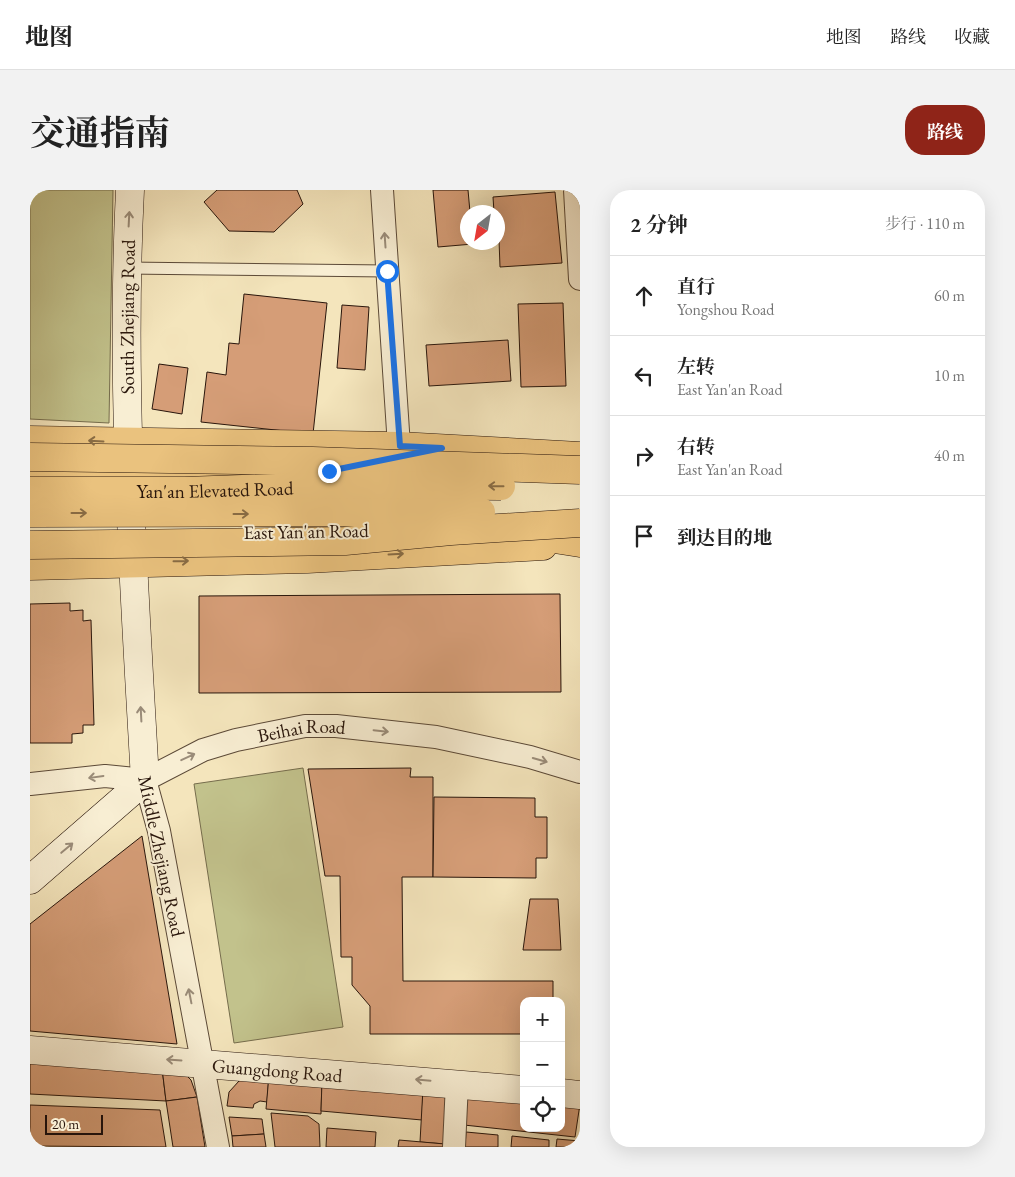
<!DOCTYPE html>
<html lang="zh">
<meta charset="utf-8">
<style>
body{margin:0;font-family:"EB Garamond","Noto Serif SC",serif;background:#f2f2f2;color:#222}
.controls{position:absolute;right:15px;bottom:15px;display:grid;overflow:hidden;border-radius:10px;box-shadow:0 5px 20px #0002}
.controls button{width:45px;height:45px;display:grid;place-items:center;padding:0;border:0;border-bottom:1px solid #e0e0e0;background:#fff;color:#222;font:25px sans-serif}
.compass{position:absolute;left:430px;top:15px;width:45px;height:45px;border-radius:50%;background:#fff;box-shadow:0 5px 20px #0002;rotate:211deg}
.scale{position:absolute;left:15px;bottom:12px;width:58px;box-sizing:border-box;padding-left:5px;border:2px solid #28150b;border-top:0;font-size:14px;line-height:18px;white-space:nowrap;color:#28150b;-webkit-text-stroke:4px #f8eed3;paint-order:stroke}
.stop{position:absolute;width:15px;height:15px;margin:-11px;border:4px solid #1a73e8;border-radius:50%;background:#fff}
.stop.end{background:#1a73e8;border-color:#fff;box-shadow:0 1px 5px #0008}
.list{margin:0;padding:0;list-style:none}
h2{display:flex;justify-content:space-between;align-items:center;height:65px;margin:0;padding:0 20px;font-size:21px}
h2 small{font-size:16px;font-weight:400;color:#767676}
.list li{display:grid;grid-template-columns:32px 1fr auto;gap:15px;align-items:center;box-sizing:border-box;height:80px;padding:0 20px;border-top:1px solid #e0e0e0}
.list b{display:block;font-size:19px;white-space:nowrap}
.list p{margin:0;font-size:16px;white-space:nowrap;color:#767676}
.list em{font-size:16px;font-style:normal;color:#767676}
.icon{flex:none;width:28px;height:28px;fill:none;stroke:currentColor;stroke-width:2;stroke-linecap:round;stroke-linejoin:round}
.map{position:relative;flex:none;width:550px;height:957px;overflow:hidden;border-radius:20px}
header{display:flex;align-items:center;gap:30px;box-sizing:border-box;height:70px;padding:0 25px;background:#fff;border-bottom:1px solid #e0e0e0}
header strong{font-size:24px}
nav{display:flex;gap:28px;margin-inline-start:auto;font-size:18px}
.intro{display:flex;align-items:center;justify-content:space-between;box-sizing:border-box;height:120px;padding:0 30px}
h1{margin:0;font-size:35px}
.button{padding:12px 22px;border-radius:20px;background:#8f2418;color:#fff;font-size:18px;font-weight:700}
main{display:flex;gap:30px;padding:0 30px}
aside{flex:1;background:#fff;border-radius:20px;box-shadow:0 5px 20px #0002}
.map>svg:first-child{display:block}
.green{fill:#c2c28c;stroke:#756c4c}
.building{fill:#d59d77;stroke:#28150b}
.lines{fill:none;stroke-linecap:round;stroke-linejoin:round}
.lane-casing{stroke:#5b4937;stroke-width:13}
.street-casing{stroke:#5b4937;stroke-width:24}
.secondary-casing{stroke:#28150b;stroke-width:29}
.primary-casing{stroke:#28150b;stroke-width:29}
.lane{stroke:#f8eed3;stroke-width:11}
.street{stroke:#f8eed3;stroke-width:22}
.secondary{stroke:#f8eed3;stroke-width:28}
.primary{stroke:#eac27e;stroke-width:28}
.highway-bridge-casing{stroke:#28150b;stroke-width:29;stroke-linecap:butt}
.highway-bridge{stroke:#eac27e;stroke-width:28}
.oneway{stroke:#9a8c79}
.oneway2{stroke:#896c44}
.route{stroke:#1a73e8;stroke-width:6}
.labels{text-anchor:middle;stroke-width:4;stroke-linejoin:round;paint-order:stroke}
.street-label{font-size:19px;fill:#28150b;stroke:#f8eed3}
</style>
<header>
<strong>地图</strong>
<nav><a>地图</a><a>路线</a><a>收藏</a></nav>
</header>
<div class="intro"><h1>交通指南</h1><a class="button">路线</a></div>
<main>
<div class="map">
<svg width="550" height="957" viewBox="0 0 550 957">
<rect width="100%" height="100%" fill="#f4e5bc"/>
<filter id="stains"><feTurbulence type="fractalNoise" baseFrequency=".004" numOctaves="4"/><feColorMatrix values="0 0 0 0 .2 0 0 0 0 .09 0 0 0 0 .02 0 0 0 .5 -.17"/></filter>
<radialGradient id="worn" r=".72"><stop offset=".6" stop-color="#630" stop-opacity="0"/><stop offset="1" stop-color="#630" stop-opacity=".3"/></radialGradient>
<g class="green">
<path d="M0 0H83L79 233 0 229Z"/>
<path d="M273 578 313 837 204 853 164 594Z"/>
</g>
<g class="building">
<path d="M187 0H267L273 14 244 42 199 41 174 12Z"/>
<path d="M403 0H438L440 22H438V52L443 54 408 57Z"/>
<path d="M525 2 532 73 470 77 468 22H464L463 7Z"/>
<path d="M214 104 297 113 283 244 171 232 177 182 196 185 199 153 209 154Z"/>
<path d="M533 113 536 196 491 197 488 114Z"/>
<path d="M312 115 339 117 335 180 307 178Z"/>
<path d="M478 150 481 191 399 196 396 155Z"/>
<path d="M129 174 158 178 152 224 122 219Z"/>
<path d="M530 404 531 502 169 503V406Z"/>
<path d="M40 413V421L53 420V431L61 430 64 535H53V543L42 544V553H0V414Z"/>
<path d="M381 578 380 587H403V687H372L373 791H523V811H494V844H340V816L322 795V767H311L310 686H295L278 579Z"/>
<path d="M404 607 505 608V627H517V668H506V688L403 687Z"/>
<path d="M112 646 147 854 0 841V734Z"/>
<path d="M500 709H528L531 760H493Z"/>
<path d="M0 870 132 878 136 911 0 904Z"/>
<path d="M132 878 154 883 161 890 167 907 136 911Z"/>
<path d="M239 885 237 912 230 911 224 914 223 918 197 916 199 902 209 891 216 887Z"/>
<path d="M239 885 292 890 291 924 236 919Z"/>
<path d="M292 890 393 898 392 930 291 921Z"/>
<path d="M393 898 419 900 415 954 390 952Z"/>
<path d="M436 902 494 908V938H531V912L550 914 545 947 434 935Z"/>
<path d="M167 907 175 957H143L136 911Z"/>
<path d="M0 915 130 920 136 957 0 956Z"/>
<path d="M241 923 278 926 289 934 290 957H245Z"/>
<path d="M199 927 232 929 234 944 202 946Z"/>
<path d="M297 938 346 942 345 957H296Z"/>
<path d="M436 942 468 945V957H435Z"/>
<path d="M234 944 236 957H203L202 946Z"/>
<path d="M482 946 519 950V957H481Z"/>
<path d="M527 949 550 951V957H526Z"/>
<path d="M369 950 415 954 414 957H368Z"/>
</g>
<g class="lines">
<g class="lane-casing">
<path id="lane" d="M96 78 357 81"/>
</g>
<g class="street-casing">
<g id="street">
<path d="M352 0 369 256"/>
<path d="M545 0 550 89"/>
<path d="M115 590 129 641 188 957"/>
<path id="s1" d="M0 594 75 586 115 590 173 560 206 550 275 536H306L406 547 500 567 550 582"/>
<path d="M424 957 427 893"/>
</g>
</g>
<g class="secondary-casing">
<g id="secondary">
<path id="s2" d="M0 690 115 590C104 393 90 197 100 0"/>
<path id="s3" d="M0 860 494 900"/>
<path d="M531 903 550 905"/>
</g>
</g>
<g class="primary-casing">
<g id="primary">
<path d="M0 250 369 256 550 266"/>
<path d="M1 288 276 282"/>
<path d="M486 343 550 353"/>
<path d="M0 376 277 369 513 356"/>
</g>
</g>
<use href="#lane" class="lane"/>
<use href="#street" class="street"/>
<use href="#secondary" class="secondary"/>
<use href="#primary" class="primary"/>
<g class="highway-bridge-casing">
<g id="highway-bridge">
<path d="M0 267 283 271 550 280"/>
<path id="s4" d="M0 301H155L334 295 471 296"/>
<path d="M0 323 451 322"/>
<path d="M0 355 315 351 421 341 550 333"/>
</g>
</g>
<use href="#highway-bridge" class="highway-bridge"/>
</g>
<defs><path id="oneway-shaft" d="M-6 0H5M1.5-3L5.5 0L1.5 3" fill="none" stroke-width="1.6" stroke-linecap="round" stroke-linejoin="round" transform="scale(1.25)"/></defs>
<g class="oneway">
<use href="#oneway-shaft" transform="translate(99 29) rotate(-87)"/>
<use href="#oneway-shaft" transform="translate(355 50) rotate(-94)"/>
<use href="#oneway-shaft" transform="translate(111 524) rotate(-93)"/>
<use href="#oneway-shaft" transform="translate(351 541) rotate(6)"/>
<use href="#oneway-shaft" transform="translate(158 567) rotate(-25)"/>
<use href="#oneway-shaft" transform="translate(510 570) rotate(16)"/>
<use href="#oneway-shaft" transform="translate(66 587) rotate(172)"/>
<use href="#oneway-shaft" transform="translate(37 658) rotate(-40)"/>
<use href="#oneway-shaft" transform="translate(160 806) rotate(-101)"/>
<use href="#oneway-shaft" transform="translate(144 870) rotate(-176)"/>
<use href="#oneway-shaft" transform="translate(393 890) rotate(-175)"/>
</g>
<g class="oneway2">
<use href="#oneway-shaft" transform="translate(66 251) rotate(-177)"/>
<use href="#oneway-shaft" transform="translate(466 296) rotate(-179)"/>
<use href="#oneway-shaft" transform="translate(49 323)"/>
<use href="#oneway-shaft" transform="translate(211 324)"/>
<use href="#oneway-shaft" transform="translate(366 364) rotate(-3)"/>
<use href="#oneway-shaft" transform="translate(151 371) rotate(-1)"/>
</g>
<g class="lines">
<path class="route" d="M299 281 412 258 370 256 357 81"/>
</g>
<g class="labels">
<g class="street-label">
<text dy="7" stroke="none"><textPath href="#s2" startOffset="616">South Zhejiang Road</textPath></text>
<text dy="7" stroke="none"><textPath href="#s4" startOffset="185">Yan'an Elevated Road</textPath></text>
<text transform="translate(276 341) rotate(-1)" y="7">East Yan'an Road</text>
<text dy="7" stroke="none"><textPath href="#s1" startOffset="282">Beihai Road</textPath></text>
<text transform="translate(132 666) rotate(78)" y="7">Middle Zhejiang Road</text>
<text dy="7" stroke="none"><textPath href="#s3" startOffset="248">Guangdong Road</textPath></text>
</g>
</g>
<rect width="100%" height="100%" filter="url(#stains)"/>
<rect width="100%" height="100%" fill="url(#worn)"/>
</svg>
<div class="controls">
<button>+</button>
<button>−</button>
<button><svg class="icon" aria-label="locate" viewBox="0 0 24 24"><circle cx="12" cy="12" r="6"/><path d="M12 2v4M12 18v4M2 12h4M18 12h4"/></svg></button>
</div>
<svg class="compass" viewBox="-18 -18 36 36"><path d="M0-13l5 13h-10z" fill="#e53935"/><path d="M0 13l5-13h-10z" fill="#767676"/></svg>
<div class="scale">20 m</div>
<div class="stop" style="left:357px;top:81px"></div>
<div class="stop end" style="left:299px;top:281px"></div>
</div>
<aside>
<h2>2 分钟<small>步行 · 110 m</small></h2>
<ul class="list">
<li><svg class="icon" aria-label="ahead" viewBox="0 0 24 24"><path d="M12 20V5M6 11l6-6 6 6"/></svg><div><b>直行</b><p>Yongshou Road</p></div><em>60 m</em></li>
<li><svg class="icon" aria-label="left" viewBox="0 0 24 24"><path d="M17 20v-9H6M10 6l-5 5 5 5"/></svg><div><b>左转</b><p>East Yan'an Road</p></div><em>10 m</em></li>
<li><svg class="icon" aria-label="right" viewBox="0 0 24 24"><path d="M7 20v-9h11M14 6l5 5-5 5"/></svg><div><b>右转</b><p>East Yan'an Road</p></div><em>40 m</em></li>
<li><svg class="icon" aria-label="arrive" viewBox="0 0 24 24"><path d="M6 21V4h12l-3 4 3 4H6"/></svg><div><b>到达目的地</b></div></li>
</ul>
</aside>
</main>
